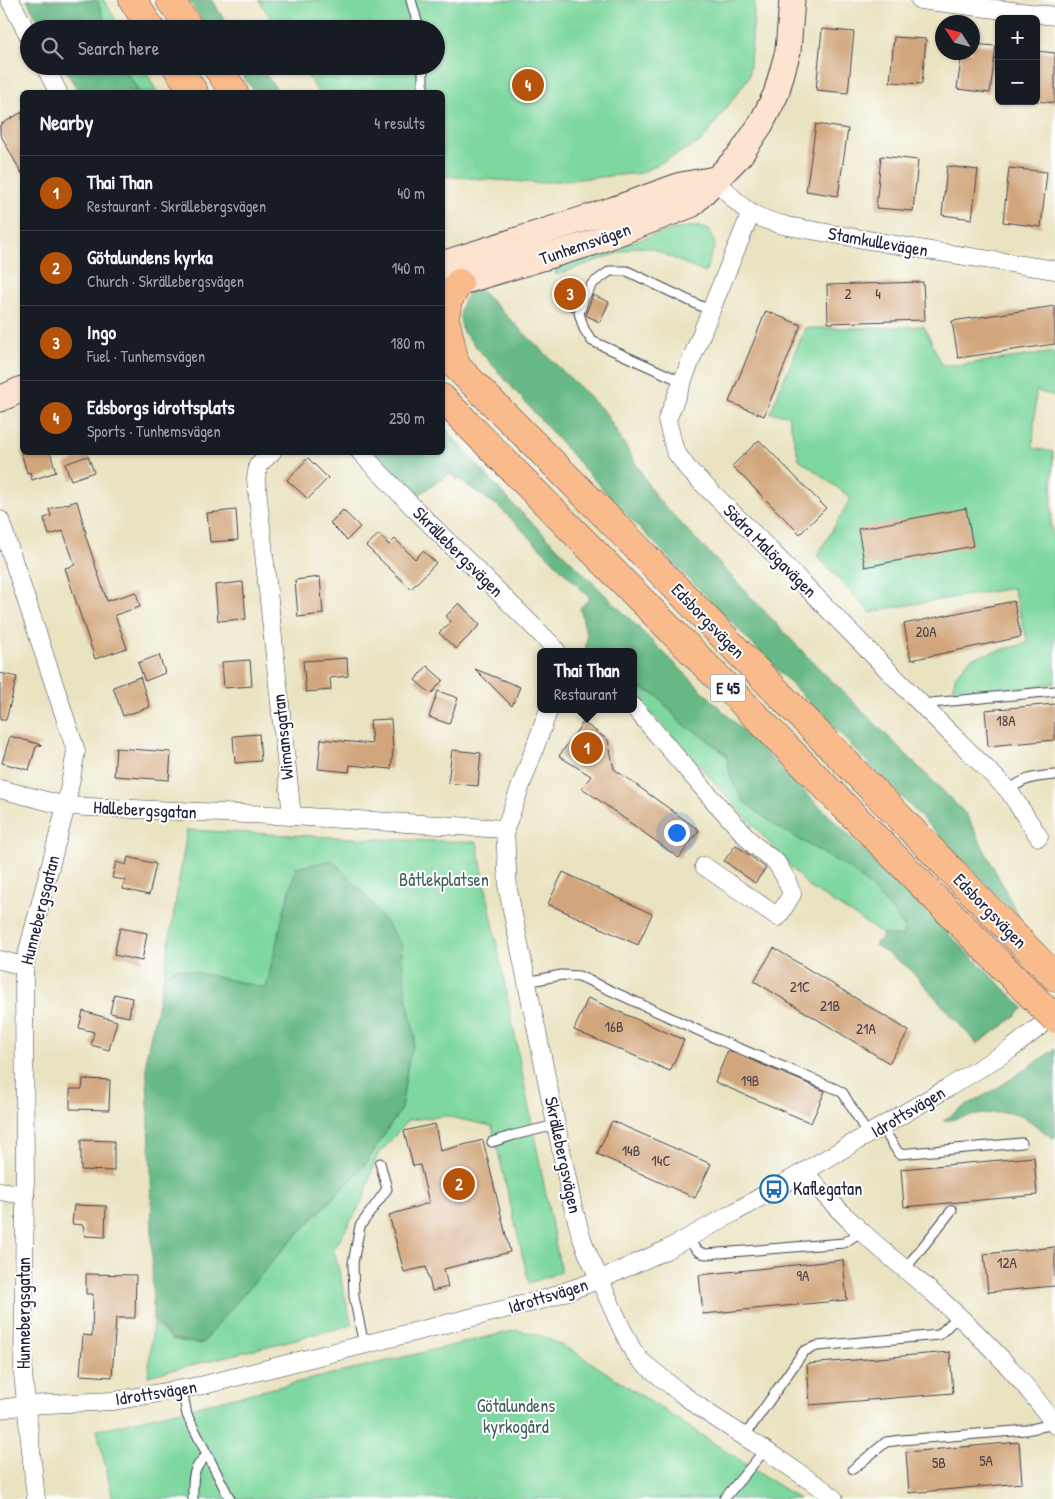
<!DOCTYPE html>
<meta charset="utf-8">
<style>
body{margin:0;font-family:"Patrick Hand",sans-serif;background:#242831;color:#f1f3f6}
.controls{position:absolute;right:15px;top:15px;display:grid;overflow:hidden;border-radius:8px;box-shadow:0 1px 4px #0004}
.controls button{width:45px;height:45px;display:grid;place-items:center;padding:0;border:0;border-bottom:1px solid #363941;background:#171b24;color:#f1f3f6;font:25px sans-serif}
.compass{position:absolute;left:935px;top:15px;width:45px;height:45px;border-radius:50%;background:#171b24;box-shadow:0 1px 4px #0004;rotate:306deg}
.you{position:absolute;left:676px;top:832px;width:18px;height:18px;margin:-12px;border:4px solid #fff;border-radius:50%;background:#1a73e8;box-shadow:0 0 0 8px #1a73e833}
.badge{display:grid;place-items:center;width:32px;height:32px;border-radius:50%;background:#b45309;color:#fff;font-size:16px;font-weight:700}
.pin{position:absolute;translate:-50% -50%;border:2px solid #fff;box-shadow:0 1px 5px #0006}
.popup{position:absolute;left:537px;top:648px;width:100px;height:65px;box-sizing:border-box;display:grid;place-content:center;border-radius:8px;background:#171b24;filter:drop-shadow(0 1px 4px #0005);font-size:16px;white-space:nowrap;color:#9ea1a6}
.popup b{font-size:19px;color:#f1f3f6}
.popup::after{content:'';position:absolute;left:50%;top:100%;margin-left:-10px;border:10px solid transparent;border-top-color:#171b24}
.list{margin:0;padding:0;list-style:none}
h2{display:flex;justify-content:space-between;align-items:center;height:65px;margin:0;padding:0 20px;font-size:21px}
h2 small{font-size:16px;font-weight:400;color:#9ea1a6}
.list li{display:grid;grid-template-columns:32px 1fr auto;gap:15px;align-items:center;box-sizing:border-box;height:75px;padding:0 20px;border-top:1px solid #363941}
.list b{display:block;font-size:19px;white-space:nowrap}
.list p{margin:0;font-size:16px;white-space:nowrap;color:#9ea1a6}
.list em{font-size:16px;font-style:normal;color:#9ea1a6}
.icon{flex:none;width:28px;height:28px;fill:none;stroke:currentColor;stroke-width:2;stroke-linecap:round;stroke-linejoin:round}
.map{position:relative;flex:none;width:1055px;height:1499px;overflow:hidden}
.search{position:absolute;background:#171b24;box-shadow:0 1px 4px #0004;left:20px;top:20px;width:425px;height:55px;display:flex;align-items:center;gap:12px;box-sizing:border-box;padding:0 18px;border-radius:28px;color:#9ea1a6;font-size:19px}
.panel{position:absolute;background:#171b24;box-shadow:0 1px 4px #0004;left:20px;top:90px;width:425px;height:365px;border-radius:8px}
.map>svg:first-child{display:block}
.green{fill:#7dd79e;stroke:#507c6c}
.forest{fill:#66b885;stroke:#446d60}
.building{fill:#d1a67c}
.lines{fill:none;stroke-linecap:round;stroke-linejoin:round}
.lane-casing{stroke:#403f4f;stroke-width:11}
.street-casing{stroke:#403f4f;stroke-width:19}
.secondary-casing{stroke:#403f4f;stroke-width:27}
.highway-casing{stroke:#403f4f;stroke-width:29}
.lane{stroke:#fff;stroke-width:9}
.street{stroke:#fff;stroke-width:18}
.secondary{stroke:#fde4d1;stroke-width:25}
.highway{stroke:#fabb8c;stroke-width:28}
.highway-bridge-casing{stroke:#403f4f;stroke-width:29;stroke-linecap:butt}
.highway-bridge{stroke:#fabb8c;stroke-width:28}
.labels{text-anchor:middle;stroke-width:4;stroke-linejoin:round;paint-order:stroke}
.number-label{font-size:15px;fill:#4e434b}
.shield{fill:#fff;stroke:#646476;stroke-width:1}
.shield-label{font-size:16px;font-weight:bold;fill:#22223b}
.street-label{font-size:18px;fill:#22223b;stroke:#fff}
.park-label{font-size:18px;fill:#42615e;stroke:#fff}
.poi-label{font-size:18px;fill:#22223b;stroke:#fff;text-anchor:start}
</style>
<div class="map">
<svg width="1055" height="1499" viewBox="0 0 1055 1499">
<rect width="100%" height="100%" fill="#fff"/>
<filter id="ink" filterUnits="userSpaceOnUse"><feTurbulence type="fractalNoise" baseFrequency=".02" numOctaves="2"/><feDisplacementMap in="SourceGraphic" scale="10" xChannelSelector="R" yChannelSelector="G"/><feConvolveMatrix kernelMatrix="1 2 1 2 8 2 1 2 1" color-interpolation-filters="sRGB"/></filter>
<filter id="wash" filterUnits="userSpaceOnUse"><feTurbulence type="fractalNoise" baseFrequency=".0096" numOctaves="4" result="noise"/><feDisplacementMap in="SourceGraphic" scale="20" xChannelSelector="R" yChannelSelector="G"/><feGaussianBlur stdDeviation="1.12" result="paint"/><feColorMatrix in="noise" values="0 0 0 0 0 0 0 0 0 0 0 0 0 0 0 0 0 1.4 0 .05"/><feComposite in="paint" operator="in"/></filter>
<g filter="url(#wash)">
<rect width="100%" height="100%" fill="#eae3c1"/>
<g class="green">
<path d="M97 0H104L121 29H108Z"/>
<path d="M259 0H755L749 77 702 141 641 173 537 183 443 176 442 92H318L301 66H436V29H277Z"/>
<path d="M123 66H143L157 92H139Z"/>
<path d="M695 226 710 230 715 245 705 273 651 248 636 247 556 275 555 266 670 230Z"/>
<path d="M924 326 942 365H960L1055 352V396L1036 391 1033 448 1053 452 1051 525 1055 548V683L956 698 952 690 956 675 971 658 1028 643 1013 588 890 608 871 613 817 556 851 498 799 459 788 415 770 413 805 328H872Z"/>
<path d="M633 685 658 696 681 723 704 737 726 755 731 778 776 826 852 870 875 892 896 915 904 928 902 937 883 934 809 887 655 717 633 700Z"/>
<path d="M187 830 375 839 477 842 561 1272 529 1283 492 1126 445 1116 408 1120 376 1158 364 1198 334 1250 352 1325 148 1376 153 1322 173 1340 202 1344 226 1314 280 1253 364 1166 401 1109 408 1063 415 1038 406 995 266 988 177 968 164 975Z"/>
<path d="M517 1330 543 1336 575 1352 799 1499H113L97 1430Z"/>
</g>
<g class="forest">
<path d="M27 0H97L108 29H43Z"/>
<path d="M189 0H213L219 12 232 29H208Z"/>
<path d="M64 66H123L139 92H78Z"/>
<path d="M235 66H259L279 92H255Z"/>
<path d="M480 290 605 412 656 497 805 654 966 814 1020 919 622 510C568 452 516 391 463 332 458 313 459 306 470 291Z"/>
<path d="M443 426 508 499 1024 1008 1007 1023 977 1044 909 968 875 945 883 934 902 937 904 928 896 915 875 892 852 870 776 826 744 802 731 778 726 754 704 737 681 723 658 696 633 685V652H585L587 637 580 608 590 598 498 506 450 474 417 496 375 453 442 452Z"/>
<path d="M332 860 367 896 401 944 406 995 415 1038 408 1063 401 1109 364 1166 293 1238 226 1314 202 1344 173 1339 153 1320 151 1172 146 1057 164 975 177 968 266 988 285 907 296 868Z"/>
<path d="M1055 1049V1139C1043 1132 1032 1121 1020 1115 1004 1108 961 1118 943 1121L960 1109 996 1089Z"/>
</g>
<g id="blocks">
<g class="building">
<path d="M822 29 854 32 848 93 816 90Z"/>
<path d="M894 37 926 39 922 84 890 82Z"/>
<path d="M972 44 996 46 990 93 957 89 962 52H972Z"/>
<path d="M1036 51 1055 53V103L1036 101Z"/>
<path d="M22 112V174L0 134V125Z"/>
<path d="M816 124 848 129 838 196 806 191Z"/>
<path d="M881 156 918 160 913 211 876 208Z"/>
<path d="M947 166 978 170 972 219 942 215Z"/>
<path d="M1009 168 1047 172 1041 227 1003 222Z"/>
<path d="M923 282 925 320 828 323 827 285Z"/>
<path d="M570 286 581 291 573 311 562 306Z"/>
<path d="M593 295 609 302 600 322 587 316 586 313Z"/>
<path d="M1055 306V344L958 358 952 321Z"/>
<path d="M766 311 801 325 764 416 729 402Z"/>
<path d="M759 440 826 508 800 534 732 466Z"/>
<path d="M21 452H50L56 472 32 480 30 472 27 473Z"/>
<path d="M88 456 94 472 71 480 65 464Z"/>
<path d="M308 458 328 478 308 499 287 480Z"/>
<path d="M77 501 86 533 85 534 107 601 136 592 140 607 115 615 127 648 95 659 65 568 75 565 63 531 49 535 44 518 51 516 49 509Z"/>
<path d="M966 508 973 546 865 567 858 529Z"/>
<path d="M236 510 238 540 210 542 207 513Z"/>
<path d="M343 510 360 527 347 540 330 523Z"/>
<path d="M379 534 389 545 395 539 415 559 423 551 436 563 411 589 366 546Z"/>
<path d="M320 577 323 614 298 617 295 580Z"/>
<path d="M243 582 246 619 218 621 215 585Z"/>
<path d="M1014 601 1021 637 911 660 904 624Z"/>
<path d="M459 603 480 625 456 649 439 633 451 622 446 616Z"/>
<path d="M159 655 165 673 145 681 138 663Z"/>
<path d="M347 658 348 676 330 678 331 690 306 692 303 661Z"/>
<path d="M250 660 252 686 224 688 222 662Z"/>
<path d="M427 666 443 680 431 694 415 680Z"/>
<path d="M475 669 520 687 512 706Z"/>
<path d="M0 673 17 677 6 720H0Z"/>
<path d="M140 677 150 707 123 716 113 687Z"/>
<path d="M438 691 458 698 449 724 429 717Z"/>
<path d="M1055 704V740L988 746 985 710Z"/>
<path d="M391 719 393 750 391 769 350 765 349 772 318 769 321 739 372 744 370 720Z"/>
<path d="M583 722 608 740 614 769 699 830 679 858 582 788 591 776 559 756Z"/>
<path d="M259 734 261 761 235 763 233 736Z"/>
<path d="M10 736 42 745 36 747 29 770 2 763Z"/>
<path d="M116 748 171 752 169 780 114 776Z"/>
<path d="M452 750 481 753 478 786 448 783Z"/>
<path d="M736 845 766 868 755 883 724 861Z"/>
<path d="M128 857 156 864 149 895 123 889 125 880 112 878 116 862 126 865Z"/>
<path d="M563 872 652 914 638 945 548 904Z"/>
<path d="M120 928 147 933 142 961 114 955Z"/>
<path d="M774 948 909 1031 889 1063 754 981Z"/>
<path d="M114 994 132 998 129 1017 110 1013Z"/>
<path d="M588 998 684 1040 670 1071 574 1030Z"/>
<path d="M83 1011 117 1021 109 1050 91 1045 94 1032 79 1028Z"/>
<path d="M728 1050 825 1091 811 1123 715 1082Z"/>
<path d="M83 1079 110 1080 109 1110 70 1109V1089H82Z"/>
<path d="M612 1121 711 1164 695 1198 597 1154Z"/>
<path d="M435 1124 440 1151 483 1140 510 1252 444 1269 448 1287 432 1291 426 1267 404 1272 389 1215 429 1203 420 1165 413 1166 404 1131Z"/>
<path d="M81 1140 114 1141V1171L81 1170Z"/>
<path d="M1034 1157 1037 1195 904 1207 901 1169Z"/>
<path d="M74 1205 106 1206 105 1237 85 1236 83 1225 72 1224Z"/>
<path d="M1055 1247V1286L988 1292 984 1254Z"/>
<path d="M843 1260 847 1300 703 1314 699 1275Z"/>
<path d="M86 1274 136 1275 135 1318H116L112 1377 80 1375 83 1335 92 1336 93 1294H86Z"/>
<path d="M950 1352 953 1393 810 1405 807 1364Z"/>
<path d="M1019 1442 1022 1483 909 1493 906 1452Z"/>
</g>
</g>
</g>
<g filter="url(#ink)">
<use href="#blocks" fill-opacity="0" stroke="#403f4f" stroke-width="1"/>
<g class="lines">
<g class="lane-casing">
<g id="lane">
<path d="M411 0 419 29"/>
<path d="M423 86V66"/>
<path d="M683 382 592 341 584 329 579 313 584 298 592 284 610 271H627L711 311"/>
<path d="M926 709 931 703 1055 691"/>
<path d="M1009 791C1023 777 1037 777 1055 775"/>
<path d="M527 982 561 975 579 976 717 1039 836 1089 843 1093 868 1135"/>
<path d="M882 1127 899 1154 1022 1143"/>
<path d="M492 1142 514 1135 556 1125"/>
<path d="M689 1238C693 1247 696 1252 706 1254L844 1243 853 1237 860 1230"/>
<path d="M905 1269 952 1210"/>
<path d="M364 1345 354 1297 353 1263 360 1226 387 1189 380 1163"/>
<path d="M182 1389 187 1415 230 1499"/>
<path d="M744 1437 804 1351 817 1346 939 1335 958 1316"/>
<path d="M853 1469 886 1442 901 1440 1026 1430 1054 1424"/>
<path d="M193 1499C193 1478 191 1470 207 1455"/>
<path d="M724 1499 765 1450"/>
</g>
</g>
<g class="street-casing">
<g id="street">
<path d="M10 0 29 36"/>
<path d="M920 0 1055 16"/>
<path d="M45 66 58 92"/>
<path d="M715 179C727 191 739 207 753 214 764 220 775 223 787 226L932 251 1055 270"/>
<path d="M751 213 717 295 667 420 675 451 688 469 759 539 926 709 1009 791 1039 837"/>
<path d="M272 452 258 465 256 479 292 816 505 829"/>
<path d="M360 452 411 505 551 644 557 652"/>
<path d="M0 520 76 751 66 806 24 966 25 1195 23 1374 36 1499"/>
<path d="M633 706 714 801 754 845 776 862 785 877 792 894 778 917 704 866"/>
<path d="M549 709 505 829 508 890 572 1203 582 1239 588 1254 621 1327 633 1351 641 1361 679 1392 708 1413 765 1450 824 1490 834 1499"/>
<path d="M0 789 66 806 292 816"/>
<path d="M0 960 24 966"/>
<path d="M805 1172C842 1219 889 1255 934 1294 979 1333 1021 1376 1055 1425"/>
<path d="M0 1191 25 1195"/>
<path d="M0 1409 26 1405 114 1401 204 1385 545 1299 601 1279 666 1250 735 1212 946 1089 1011 1049 1039 1027"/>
</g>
</g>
<g class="secondary-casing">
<g id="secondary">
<path d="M442 264 612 210 681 185 715 179"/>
<path d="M442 288 592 243 691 205 740 155 761 124 776 94 788 51 792 0"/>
<path d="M0 399 22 389"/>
</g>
</g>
<g class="highway-casing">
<g id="highway">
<path d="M133 0 151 29"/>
<path d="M170 0 190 29"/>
<path d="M176 66 194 92"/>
<path d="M216 66 234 92"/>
<path d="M442 352 608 518 1055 977"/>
<path d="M456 366 445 318 448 301 459 283"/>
<path d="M442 398 1014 978"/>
</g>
</g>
<use href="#lane" class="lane"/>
<use href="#street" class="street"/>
<use href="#secondary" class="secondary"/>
<use href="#highway" class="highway"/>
<g class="highway-bridge-casing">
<path id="highway-bridge" d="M1014 978 1055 1019"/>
</g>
<use href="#highway-bridge" class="highway-bridge"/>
</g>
</g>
<defs>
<g id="bus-ring" transform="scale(1.4375)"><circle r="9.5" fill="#fff" stroke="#1f6fb2" stroke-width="1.5"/><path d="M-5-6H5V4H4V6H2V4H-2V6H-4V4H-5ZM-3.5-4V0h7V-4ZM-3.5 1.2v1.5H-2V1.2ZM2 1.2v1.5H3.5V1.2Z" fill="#1f6fb2"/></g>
</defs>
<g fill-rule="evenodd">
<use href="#bus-ring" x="774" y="1189"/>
</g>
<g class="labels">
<g class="number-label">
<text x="848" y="299">2</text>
<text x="878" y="299">4</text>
<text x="926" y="637">20A</text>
<text x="1006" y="726">18A</text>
<text x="800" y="992">21C</text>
<text x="830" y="1011">21B</text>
<text x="614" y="1032">16B</text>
<text x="866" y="1034">21A</text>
<text x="750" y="1086">19B</text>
<text x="631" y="1156">14B</text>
<text x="661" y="1166">14C</text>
<text x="1007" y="1268">12A</text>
<text x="803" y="1281">9A</text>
<text x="986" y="1466">5A</text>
<text x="939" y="1468">5B</text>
</g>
<rect class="shield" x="710.5" y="674.5" width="35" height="27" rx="4"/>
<g class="shield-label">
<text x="728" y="694">E 45</text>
</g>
<g class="street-label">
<text transform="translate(878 242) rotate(10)" y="6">Stamkullevägen</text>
<text transform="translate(585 244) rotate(-19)" y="6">Tunhemsvägen</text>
<text transform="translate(770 551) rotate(45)" y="6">Södra Malögavägen</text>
<text transform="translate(458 552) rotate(45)" y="6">Skrällebergsvägen</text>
<text transform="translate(708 621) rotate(46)" y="6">Edsborgsvägen</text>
<text transform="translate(283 737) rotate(-96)" y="6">Wimansgatan</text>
<text transform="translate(145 810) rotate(3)" y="6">Hallebergsgatan</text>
<text transform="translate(40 910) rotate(-76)" y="6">Hunnebergsgatan</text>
<text transform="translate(990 911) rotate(46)" y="6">Edsborgsvägen</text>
<text transform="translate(908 1112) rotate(-31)" y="6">Idrottsvägen</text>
<text transform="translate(563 1155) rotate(78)" y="6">Skrällebergsvägen</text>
<text transform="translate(548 1296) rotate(-17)" y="6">Idrottsvägen</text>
<text transform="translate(24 1313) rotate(-90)" y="6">Hunnebergsgatan</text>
<text transform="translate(156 1393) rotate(-9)" y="6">Idrottsvägen</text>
</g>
<g class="park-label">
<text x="444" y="886">Båtlekplatsen</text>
<text x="516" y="1412">Götalundens<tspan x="516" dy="21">kyrkogård</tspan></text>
</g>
<g class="poi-label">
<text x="793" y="1195">Kaflegatan</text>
</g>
</g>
</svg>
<div class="controls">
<button>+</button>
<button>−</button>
</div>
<svg class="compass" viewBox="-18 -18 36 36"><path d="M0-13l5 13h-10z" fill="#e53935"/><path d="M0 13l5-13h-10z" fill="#9ea1a6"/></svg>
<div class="you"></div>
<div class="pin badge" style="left:587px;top:748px">1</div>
<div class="popup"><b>Thai Than</b>Restaurant</div>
<div class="pin badge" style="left:459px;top:1184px">2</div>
<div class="pin badge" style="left:570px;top:294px">3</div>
<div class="pin badge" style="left:528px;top:85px">4</div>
<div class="search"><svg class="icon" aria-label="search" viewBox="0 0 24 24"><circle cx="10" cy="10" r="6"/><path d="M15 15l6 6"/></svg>Search here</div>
<section class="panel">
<h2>Nearby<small>4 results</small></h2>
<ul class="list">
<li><span class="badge">1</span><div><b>Thai Than</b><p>Restaurant · Skrällebergsvägen</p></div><em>40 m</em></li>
<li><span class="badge">2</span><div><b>Götalundens kyrka</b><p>Church · Skrällebergsvägen</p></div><em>140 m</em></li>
<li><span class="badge">3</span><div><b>Ingo</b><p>Fuel · Tunhemsvägen</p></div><em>180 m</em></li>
<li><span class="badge">4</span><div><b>Edsborgs idrottsplats</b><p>Sports · Tunhemsvägen</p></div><em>250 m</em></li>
</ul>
</section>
</div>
